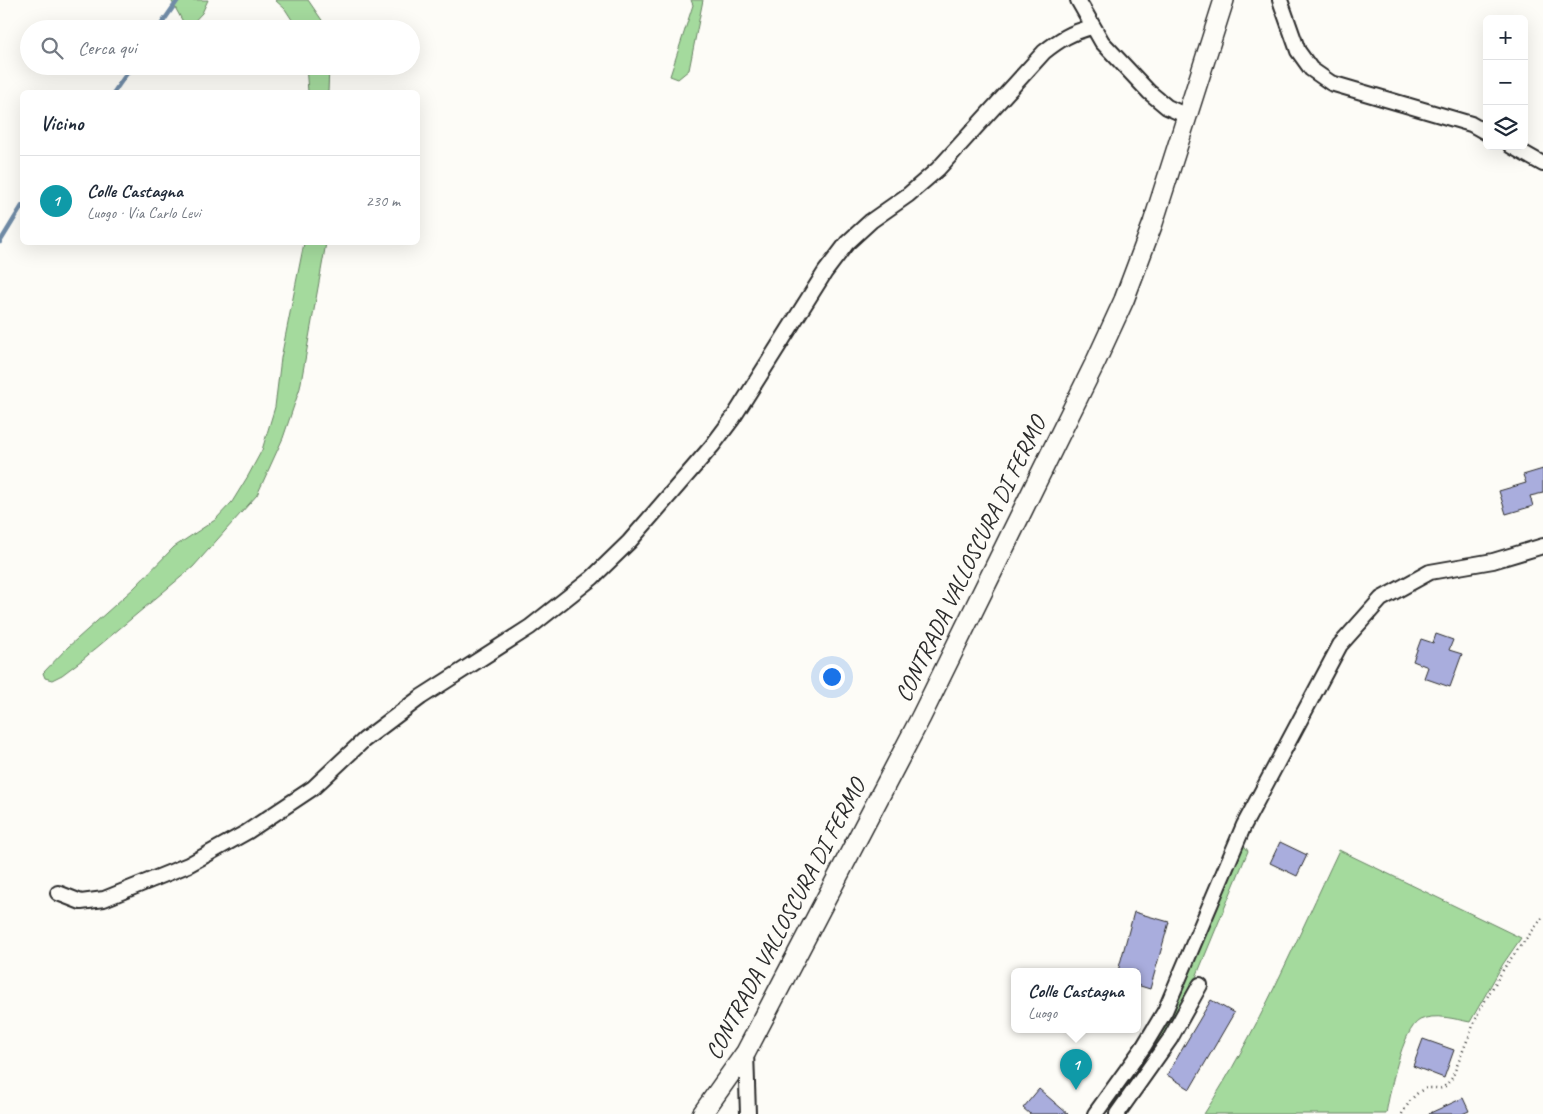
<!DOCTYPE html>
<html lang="it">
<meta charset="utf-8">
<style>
body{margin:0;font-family:Caveat,sans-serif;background:#f2f2f3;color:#1f2937}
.controls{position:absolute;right:15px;top:15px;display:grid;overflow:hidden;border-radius:8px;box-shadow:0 5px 20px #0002}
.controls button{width:45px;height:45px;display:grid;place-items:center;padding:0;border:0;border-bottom:1px solid #e0e1e3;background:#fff;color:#1f2937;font:25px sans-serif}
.you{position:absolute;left:831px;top:676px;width:18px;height:18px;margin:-12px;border:4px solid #fff;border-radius:50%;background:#1a73e8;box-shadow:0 0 0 8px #1a73e833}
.badge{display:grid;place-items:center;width:32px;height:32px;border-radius:50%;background:#d1495b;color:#fff;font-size:16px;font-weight:700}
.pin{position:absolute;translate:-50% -41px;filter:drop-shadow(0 1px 2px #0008)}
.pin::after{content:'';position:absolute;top:26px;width:18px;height:15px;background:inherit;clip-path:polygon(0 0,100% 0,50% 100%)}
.popup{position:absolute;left:1011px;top:968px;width:130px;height:65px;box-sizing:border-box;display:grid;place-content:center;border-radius:8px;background:#fff;filter:drop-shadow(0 1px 4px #0005);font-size:16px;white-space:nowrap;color:#747a83}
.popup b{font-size:19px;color:#1f2937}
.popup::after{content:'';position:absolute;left:50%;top:100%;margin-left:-10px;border:10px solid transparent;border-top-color:#fff}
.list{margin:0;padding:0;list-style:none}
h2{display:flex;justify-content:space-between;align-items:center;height:65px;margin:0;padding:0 20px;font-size:21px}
h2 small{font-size:16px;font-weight:400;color:#747a83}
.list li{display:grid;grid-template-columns:32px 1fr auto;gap:15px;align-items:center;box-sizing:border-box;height:90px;padding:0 20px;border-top:1px solid #e0e1e3}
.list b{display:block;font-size:19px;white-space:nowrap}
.list p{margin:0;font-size:16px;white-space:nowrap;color:#747a83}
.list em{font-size:16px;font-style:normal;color:#747a83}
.icon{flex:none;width:28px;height:28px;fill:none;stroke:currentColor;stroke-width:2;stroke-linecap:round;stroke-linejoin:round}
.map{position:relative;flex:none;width:1543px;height:1114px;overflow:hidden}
.search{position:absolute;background:#fff;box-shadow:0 5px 20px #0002;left:20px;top:20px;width:400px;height:55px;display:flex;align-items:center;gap:12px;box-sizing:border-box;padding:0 18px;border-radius:28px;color:#747a83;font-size:19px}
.panel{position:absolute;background:#fff;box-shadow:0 5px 20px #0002;left:20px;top:90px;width:400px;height:155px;border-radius:8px}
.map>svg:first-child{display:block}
.green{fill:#a4da9d;stroke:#688264}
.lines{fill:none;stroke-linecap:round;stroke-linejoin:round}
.stream{stroke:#6f8ba6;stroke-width:4.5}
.building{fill:#a9addd;stroke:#2b2b2b}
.street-casing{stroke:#2b2b2b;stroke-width:18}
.secondary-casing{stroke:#2b2b2b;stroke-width:22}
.path{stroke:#2b2b2b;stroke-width:2.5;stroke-dasharray:1 4;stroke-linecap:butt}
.street{stroke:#fdfcf7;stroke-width:14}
.secondary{stroke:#fdfcf7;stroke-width:19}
.labels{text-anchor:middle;stroke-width:4.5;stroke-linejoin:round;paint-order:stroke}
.street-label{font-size:24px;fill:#2b2b2b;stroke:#fdfcf7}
</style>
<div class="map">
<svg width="1543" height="1114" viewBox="0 0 1543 1114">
<rect width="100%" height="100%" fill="#fdfcf7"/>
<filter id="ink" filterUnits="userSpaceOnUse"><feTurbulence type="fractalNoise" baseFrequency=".02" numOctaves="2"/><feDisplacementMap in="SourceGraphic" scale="10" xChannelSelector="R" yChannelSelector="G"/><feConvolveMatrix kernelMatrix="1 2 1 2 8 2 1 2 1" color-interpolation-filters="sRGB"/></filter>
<g filter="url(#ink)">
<g class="green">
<path d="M171 0H208L202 13 187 29Z"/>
<path d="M275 0H308L328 29H298L285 9Z"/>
<path d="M691 0H703L689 70 678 79 670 76 693 5Z"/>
<path d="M306 66H329L328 92H308Z"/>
<path d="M304 243H326L300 388 283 438 257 495 193 567 82 660 62 675 52 680 45 678 43 673 68 647 134 588 174 547 215 520 232 502 248 476 262 450 275 407 281 358Z"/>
<path d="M1243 844 1248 851 1194 982 1147 1064 1105 1114H1103L1169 1013Z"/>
<path d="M1339 850 1521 938 1503 964 1470 1022C1454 1019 1435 1013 1420 1020 1402 1029 1389 1095 1386 1114H1204C1258 1031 1297 939 1339 850Z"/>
</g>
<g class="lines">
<g class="stream">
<path d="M158 29 178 0"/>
<path d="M114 92 132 66"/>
<path d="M0 242 22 206"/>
</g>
</g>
<g class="building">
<path d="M1543 469V493L1530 496 1533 506 1506 514 1499 491 1526 483 1523 475Z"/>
<path d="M1436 634 1453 640 1449 650 1462 654 1450 687 1424 678 1428 667 1413 661 1421 639 1433 643Z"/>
<path d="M1280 842 1307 855 1297 876 1270 863Z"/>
<path d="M1134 912 1169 922 1150 989 1137 985V971H1118Z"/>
<path d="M1211 1000 1234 1013 1190 1089 1167 1075Z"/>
<path d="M1423 1039 1454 1050 1444 1078 1413 1066Z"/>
<path d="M1039 1089 1068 1114H1030L1023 1108Z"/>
<path d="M1463 1098 1469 1111 1462 1114H1428Z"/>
</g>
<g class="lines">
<g class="street-casing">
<g id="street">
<path d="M1078 0 1102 42 1149 92 1167 107 1187 116"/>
<path d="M1280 0 1298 51 1311 69 1331 83 1471 124 1487 133"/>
<path d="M1511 146 1543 164"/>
<path d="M58 893 81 902 104 899 188 865 247 832 313 788 364 740 421 697 530 627 592 578 629 542 712 446 733 418 825 272 847 243 871 221 908 195 938 169 1044 52C1059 40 1072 32 1092 27"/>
<path d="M746 1052 748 1114"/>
<path d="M1095 1114 1144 1046 1165 1011 1244 825 1340 645 1381 599 1430 572 1493 561 1543 546"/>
<path d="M1117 1114 1170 1039 1200 985"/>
</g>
</g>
<g class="secondary-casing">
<path id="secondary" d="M702 1114 746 1052 921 717 1096 361 1124 300 1153 223 1224 0"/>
</g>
<path class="path" d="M1402 1114C1407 1105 1416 1090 1428 1088 1443 1087 1440 1093 1452 1078L1479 1011 1506 965 1543 917"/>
<use href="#street" class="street"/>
<use href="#secondary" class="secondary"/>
</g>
</g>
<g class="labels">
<g class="street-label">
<text transform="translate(970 559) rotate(-64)" y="8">CONTRADA VALLOSCURA DI FERMO</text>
<text transform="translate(785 919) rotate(-62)" y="8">CONTRADA VALLOSCURA DI FERMO</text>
</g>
</g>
</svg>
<div class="controls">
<button>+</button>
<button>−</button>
<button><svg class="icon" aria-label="layers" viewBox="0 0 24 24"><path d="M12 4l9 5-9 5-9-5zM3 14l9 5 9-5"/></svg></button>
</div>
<div class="you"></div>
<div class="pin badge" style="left:1076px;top:1090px;background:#0f9aa8">1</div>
<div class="popup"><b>Colle Castagna</b>Luogo</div>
<div class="search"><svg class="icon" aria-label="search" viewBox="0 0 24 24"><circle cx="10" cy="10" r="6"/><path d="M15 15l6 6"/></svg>Cerca qui</div>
<section class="panel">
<h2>Vicino<small></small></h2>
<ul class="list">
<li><span class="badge" style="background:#0f9aa8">1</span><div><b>Colle Castagna</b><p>Luogo · Via Carlo Levi</p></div><em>230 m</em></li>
</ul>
</section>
</div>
